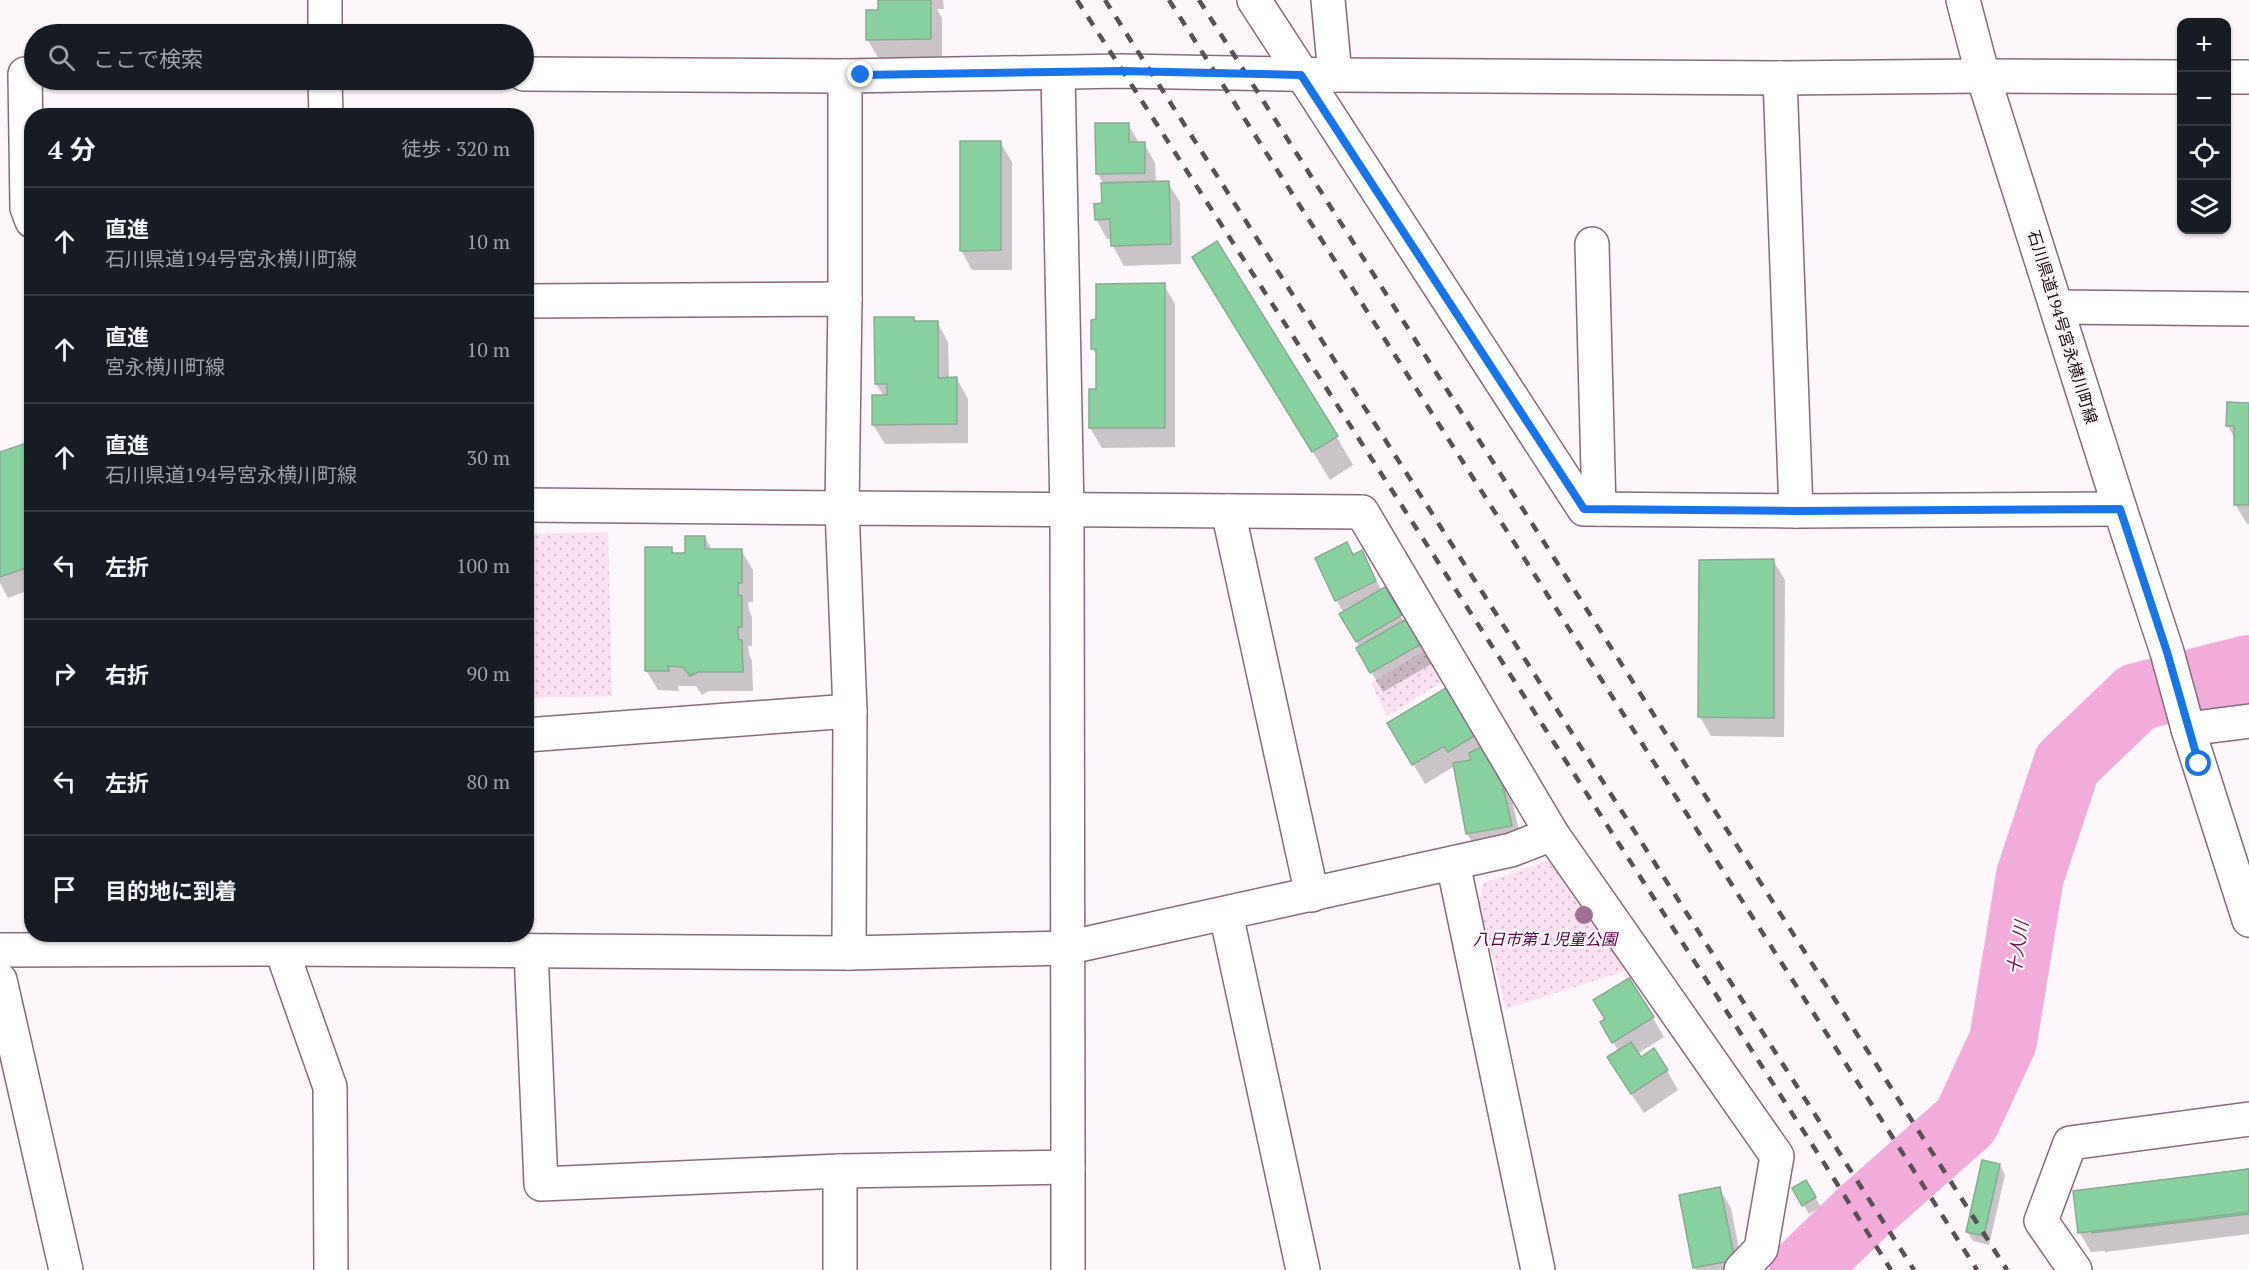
<!DOCTYPE html>
<html lang="ja">
<meta charset="utf-8">
<style>
body{margin:0;font-family:"PT Serif","Noto Sans JP",serif;background:#242831;color:#f1f3f6}
.controls{position:absolute;right:18px;top:18px;display:grid;overflow:hidden;border-radius:12px;box-shadow:0 2px 4px #0004}
.controls button{width:54px;height:54px;display:grid;place-items:center;padding:0;border:0;border-bottom:2px solid #363941;background:#171b24;color:#f1f3f6;font:30px sans-serif}
.stop{position:absolute;width:18px;height:18px;margin:-14px;border:4px solid #1a73e8;border-radius:50%;background:#fff}
.stop.end{background:#1a73e8;border-color:#fff;box-shadow:0 2px 6px #0008}
.list{margin:0;padding:0;list-style:none}
h2{display:flex;justify-content:space-between;align-items:center;height:78px;margin:0;padding:0 24px;font-size:26px}
h2 small{font-size:20px;font-weight:400;color:#9ea1a6}
.list li{display:grid;grid-template-columns:39px 1fr auto;gap:18px;align-items:center;box-sizing:border-box;height:108px;padding:0 24px;border-top:2px solid #363941}
.list b{display:block;font-size:22px;white-space:nowrap}
.list p{margin:0;font-size:20px;white-space:nowrap;color:#9ea1a6}
.list em{font-size:20px;font-style:normal;color:#9ea1a6}
.icon{flex:none;width:33px;height:33px;fill:none;stroke:currentColor;stroke-width:2;stroke-linecap:round;stroke-linejoin:round}
.map{position:relative;flex:none;width:2249px;height:1270px;overflow:hidden}
.search{position:absolute;background:#171b24;box-shadow:0 2px 4px #0004;left:24px;top:24px;width:510px;height:66px;display:flex;align-items:center;gap:15px;box-sizing:border-box;padding:0 21px;border-radius:33px;color:#9ea1a6;font-size:22px}
.panel{position:absolute;background:#171b24;box-shadow:0 2px 4px #0004;left:24px;top:108px;width:510px;height:834px;border-radius:24px}
.map>svg:first-child{display:block}
.green{fill:url(#green-dots)}
.shadow{fill:#0003}
.lines{fill:none;stroke-linecap:round;stroke-linejoin:round}
.river{stroke:#f2acdb;stroke-width:68}
.building{fill:#89d29f;stroke:#8aa992;stroke-width:1.5}
.minor-casing{stroke:#886a7d;stroke-width:36}
.major-casing{stroke:#886a7d;stroke-width:36}
.minor{stroke:#fff;stroke-width:33}
.major{stroke:#fff;stroke-width:33}
.rail{stroke:#594f56;stroke-width:4.5;stroke-dasharray:10 10;stroke-linecap:butt}
.tree{fill:#9f6f94}
.route{stroke:#1a73e8;stroke-width:8}
.labels{text-anchor:middle;stroke-width:4.5;stroke-linejoin:round;paint-order:stroke}
.street-label{font-size:16px;fill:#190e16;stroke:#fdf6fa}
.park-label{font-size:16px;font-style:italic;fill:#520041;stroke:#fdf6fa}
.water-label{font-size:18px;font-style:italic;fill:#681855;stroke:#fdf6fa}
</style>
<div class="map">
<svg width="2249" height="1270" viewBox="0 0 2249 1270">
<defs>
<pattern id="green-dots" width="8" height="8" patternUnits="userSpaceOnUse" patternTransform="scale(1.5)"><rect width="8" height="8" fill="#fae0f1"/><path d="M2 2h.1M6 6h.1" fill="none" stroke="#d6bfce" stroke-width="1.8" stroke-linecap="round"/></pattern>
</defs>
<rect width="100%" height="100%" fill="#fdf6fa"/>
<g class="green">
<path d="M608 532 612 696 527 698V534Z"/>
<path d="M1435 644 1452 676 1387 716 1371 683Z"/>
<path d="M1547 861 1566 866 1628 970 1506 1009 1479 903 1483 883Z"/>
</g>
<g class="shadow">
<path d="M880 0H943L944 9H937L942 18V59H879L867 39 880 12Z"/>
<path d="M1128 124 1139 143H1144L1155 163 1156 183H1168L1180 202 1181 264 1124 266 1113 246 1112 239H1107L1096 219 1103 205 1104 185 1098 174Z"/>
<path d="M1000 142 1012 162V270H972L961 250Z"/>
<path d="M1164 285 1175 304V447L1102 448 1090 428 1098 391V357L1093 349Z"/>
<path d="M1211 286 1336 436 1353 465 1330 480Z"/>
<path d="M913 318 916 322H937L948 342 949 379H957L968 399V443L885 444 873 425 884 396 876 384Z"/>
<path d="M2249 404V524H2247L2235 504V439L2228 426Z"/>
<path d="M32 442V589L8 598 0 583V454Z"/>
<path d="M705 537 712 550H741L753 570V602H748L749 610 752 617V646H748L749 654 752 661 753 691H709L702 695 696 686H678L679 691 658 690 646 670 671 548 675 555 687 554Z"/>
<path d="M1361 552 1382 591 1384 589 1404 622 1407 620 1433 663 1383 692 1358 649 1360 648 1341 615 1344 613 1336 600 1353 556Z"/>
<path d="M1773 560 1785 580 1784 737 1711 736 1700 717Z"/>
<path d="M1455 684 1504 764 1522 845 1479 853 1467 834 1455 766 1425 784 1389 723Z"/>
<path d="M1653 1018 1664 1037 1637 1054 1641 1059 1667 1071 1678 1090 1644 1113 1620 1077 1619 1052 1602 1022Z"/>
<path d="M2000 1165 2005 1175 1989 1245 1973 1241 1967 1231Z"/>
<path d="M2249 1171V1234L2105 1252 2104 1251 2091 1252 2080 1233Z"/>
<path d="M1806 1182 1821 1207 1809 1214 1794 1189Z"/>
<path d="M1719 1188 1731 1208 1743 1270H1696L1695 1268 1681 1196Z"/>
</g>
<g class="lines">
<path class="river" d="M1803 1270 1863 1212 1966 1121 2003 1041 2030 876 2067 764 2137 697 2249 669"/>
</g>
<g class="building">
<path d="M878 0H931V39L866 40V10H878Z"/>
<rect x="431" y="109" width="43" height="7"/>
<path d="M1095 123H1129V142H1145V173L1096 174Z"/>
<path d="M960 141H1001V250L960 251Z"/>
<path d="M1169 181 1171 244 1111 246 1110 219 1095 220 1094 204 1102 203 1101 183Z"/>
<path d="M1217 241 1338 436 1312 452 1192 257Z"/>
<path d="M1165 283V428H1089V389H1096V349H1091V320L1096 319V284Z"/>
<path d="M874 317H914V321H938V378L957 377V424L872 425V395H887V384H875Z"/>
<path d="M2227 402 2249 403V505H2234V426H2226Z"/>
<path d="M32 441V566L0 577V452Z"/>
<path d="M685 536H705V549H742V583H738V595L742 596V627H738V639L742 640 743 672H698L690 676 683 667 668 666 669 671H645V547H672V553H685Z"/>
<path d="M1347 542 1353 555 1362 550 1376 581 1335 601 1315 558Z"/>
<path d="M1774 559V718L1698 717 1699 560Z"/>
<path d="M1385 587 1402 615 1356 642 1339 614Z"/>
<path d="M1408 618 1423 643 1370 673 1356 648Z"/>
<path d="M1456 682 1484 730 1448 752 1444 746 1412 765 1387 723Z"/>
<path d="M1493 742 1512 826 1466 834 1453 763 1471 760 1469 753Z"/>
<path d="M1629 978 1654 1017 1612 1043 1600 1022 1605 1019 1593 1000Z"/>
<path d="M1631 1042 1641 1057 1654 1048 1668 1070 1631 1094 1607 1057Z"/>
<path d="M1982 1160 2000 1164 1984 1236 1966 1232Z"/>
<path d="M2249 1169V1214L2092 1233 2087 1190Z"/>
<path d="M2249 1169V1212L2078 1233 2073 1191Z"/>
<path d="M1806 1180 1816 1197 1802 1206 1792 1188Z"/>
<path d="M1720 1187 1735 1260 1693 1268 1679 1195Z"/>
</g>
<g class="lines">
<g class="minor-casing">
<g id="minor">
<path d="M325 0V34"/>
<path d="M1254 0 1584 509 1796 511 2120 509"/>
<path d="M1328 0 1335 75"/>
<path d="M25 74 27 208 32 221"/>
<path d="M524 74 845 76 1122 71 1335 75 1780 78 1983 76 2182 77"/>
<path d="M845 76V299"/>
<path d="M2226 77H2249"/>
<path d="M1780 78 1796 511"/>
<path d="M325 80 326 116"/>
<path d="M1592 244 1599 509"/>
<path d="M526 301 845 299 842 508 526 505"/>
<path d="M2057 307 2249 309"/>
<path d="M1228 511 1312 895"/>
<path d="M850 711 842 508 1362 512 1552 834"/>
<path d="M2188 729 2249 721"/>
<path d="M1453 863 1538 1270"/>
<path d="M1226 914 1303 1270"/>
<path d="M276 934 330 1087 331 1270"/>
<path d="M0 950 281 949 849 953 850 711 526 735"/>
<path d="M531 951 541 1184 840 1171"/>
<path d="M849 953 1066 948 1511 850 1552 834 1777 1156 1761 1249 1741 1270"/>
<path d="M0 980 66 1270"/>
<path d="M840 1270V1171L1068 1167 1067 511 1058 73"/>
<path d="M1068 1270V1167"/>
<path d="M2075 1270 2041 1221 2070 1143 2249 1119"/>
</g>
</g>
<g class="major-casing">
<path id="major" d="M1963 0 1983 76 2120 509 2167 652 2188 729 2249 920"/>
</g>
<use href="#minor" class="minor"/>
<use href="#major" class="major"/>
<g class="rail">
<path d="M1077 0 1824 1163 1891 1270"/>
<path d="M1105 0 1914 1270"/>
<path d="M1169 0 1977 1270"/>
<path d="M1199 0 2007 1270"/>
</g>
</g>
<circle class="tree" cx="1584" cy="915" r="9"/>
<g class="lines">
<path class="route" d="M861 75 1122 71 1301 75 1584 509 1796 511 2120 509 2167 652 2199 764"/>
</g>
<g class="labels">
<g class="street-label">
<text transform="translate(2063 327) rotate(73)" y="6">石川県道194号宮永横川町線</text>
</g>
<g class="park-label">
<text x="1545" y="945">八日市第１児童公園</text>
</g>
<g class="water-label">
<text transform="translate(2018 948) rotate(-81)" y="6">十人川</text>
</g>
</g>
</svg>
<div class="controls">
<button>+</button>
<button>−</button>
<button><svg class="icon" aria-label="locate" viewBox="0 0 24 24"><circle cx="12" cy="12" r="6"/><path d="M12 2v4M12 18v4M2 12h4M18 12h4"/></svg></button>
<button><svg class="icon" aria-label="layers" viewBox="0 0 24 24"><path d="M12 4l9 5-9 5-9-5zM3 14l9 5 9-5"/></svg></button>
</div>
<div class="stop" style="left:2199px;top:764px"></div>
<div class="stop end" style="left:861px;top:75px"></div>
<div class="search"><svg class="icon" aria-label="search" viewBox="0 0 24 24"><circle cx="10" cy="10" r="6"/><path d="M15 15l6 6"/></svg>ここで検索</div>
<section class="panel">
<h2>4 分<small>徒歩 · 320 m</small></h2>
<ul class="list">
<li><svg class="icon" aria-label="ahead" viewBox="0 0 24 24"><path d="M12 20V5M6 11l6-6 6 6"/></svg><div><b>直進</b><p>石川県道194号宮永横川町線</p></div><em>10 m</em></li>
<li><svg class="icon" aria-label="ahead" viewBox="0 0 24 24"><path d="M12 20V5M6 11l6-6 6 6"/></svg><div><b>直進</b><p>宮永横川町線</p></div><em>10 m</em></li>
<li><svg class="icon" aria-label="ahead" viewBox="0 0 24 24"><path d="M12 20V5M6 11l6-6 6 6"/></svg><div><b>直進</b><p>石川県道194号宮永横川町線</p></div><em>30 m</em></li>
<li><svg class="icon" aria-label="left" viewBox="0 0 24 24"><path d="M17 20v-9H6M10 6l-5 5 5 5"/></svg><div><b>左折</b></div><em>100 m</em></li>
<li><svg class="icon" aria-label="right" viewBox="0 0 24 24"><path d="M7 20v-9h11M14 6l5 5-5 5"/></svg><div><b>右折</b></div><em>90 m</em></li>
<li><svg class="icon" aria-label="left" viewBox="0 0 24 24"><path d="M17 20v-9H6M10 6l-5 5 5 5"/></svg><div><b>左折</b></div><em>80 m</em></li>
<li><svg class="icon" aria-label="arrive" viewBox="0 0 24 24"><path d="M6 21V4h12l-3 4 3 4H6"/></svg><div><b>目的地に到着</b></div></li>
</ul>
</section>
</div>
